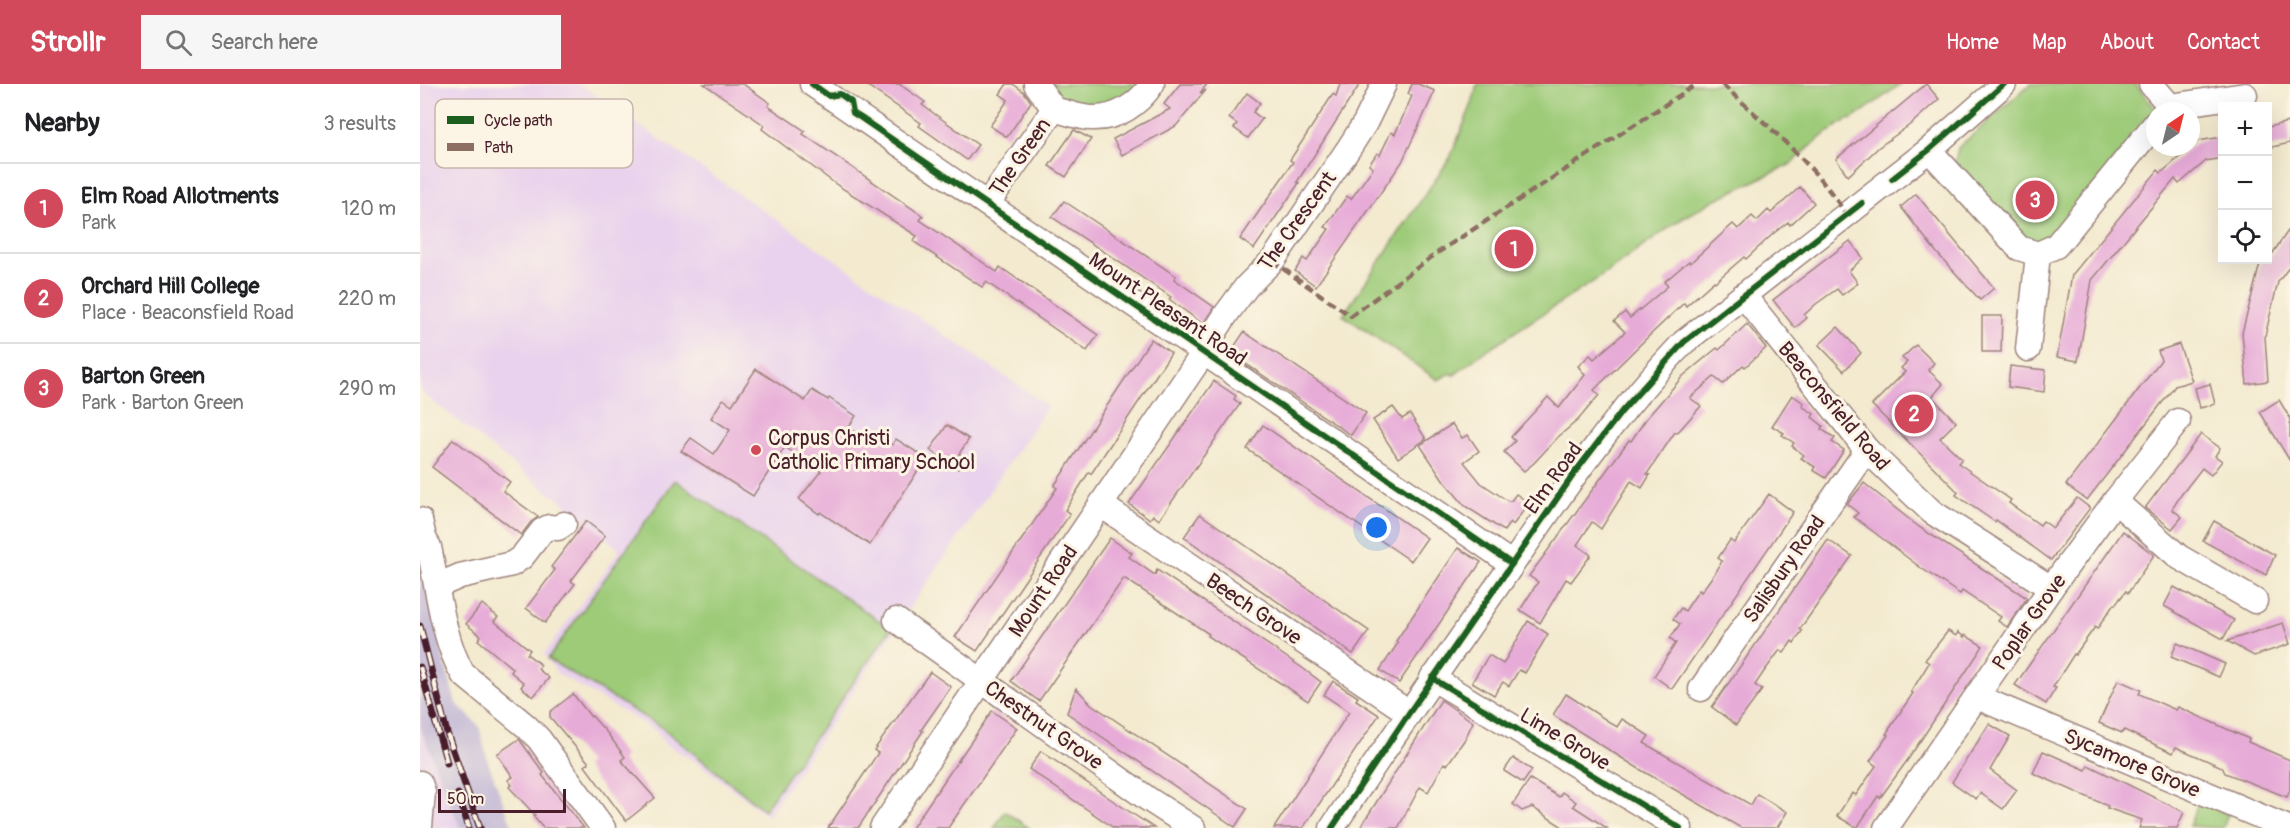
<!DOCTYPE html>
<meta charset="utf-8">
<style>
body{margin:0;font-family:Pangolin,sans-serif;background:#f6f6f6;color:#202124}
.controls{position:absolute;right:18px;top:18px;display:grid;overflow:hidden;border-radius:0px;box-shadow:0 6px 24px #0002}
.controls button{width:54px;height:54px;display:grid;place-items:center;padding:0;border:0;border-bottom:2px solid #e0e0e0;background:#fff;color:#202124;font:30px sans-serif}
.compass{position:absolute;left:1726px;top:18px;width:54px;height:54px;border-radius:50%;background:#fff;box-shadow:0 6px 24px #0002;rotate:35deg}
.scale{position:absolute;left:18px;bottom:15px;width:128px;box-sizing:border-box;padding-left:6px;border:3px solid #4a1f2b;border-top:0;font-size:16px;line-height:21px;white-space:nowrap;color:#4a1f2b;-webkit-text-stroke:4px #fcf5e5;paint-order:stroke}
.you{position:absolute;left:957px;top:444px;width:21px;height:21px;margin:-15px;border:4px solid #fff;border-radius:50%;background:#1a73e8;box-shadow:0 0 0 9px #1a73e833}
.badge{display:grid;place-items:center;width:39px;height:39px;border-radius:50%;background:#d1495b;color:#fff;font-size:20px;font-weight:700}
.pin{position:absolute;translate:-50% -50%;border:3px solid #fff;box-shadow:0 2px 6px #0006}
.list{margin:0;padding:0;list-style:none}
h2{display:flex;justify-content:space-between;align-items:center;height:78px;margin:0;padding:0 24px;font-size:26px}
h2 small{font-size:20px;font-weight:400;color:#757577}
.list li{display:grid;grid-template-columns:39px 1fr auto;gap:18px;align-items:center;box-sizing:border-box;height:90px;padding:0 24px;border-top:2px solid #e0e0e0}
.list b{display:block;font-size:22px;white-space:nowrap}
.list p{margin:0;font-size:20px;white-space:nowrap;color:#757577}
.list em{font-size:20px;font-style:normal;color:#757577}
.icon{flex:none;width:33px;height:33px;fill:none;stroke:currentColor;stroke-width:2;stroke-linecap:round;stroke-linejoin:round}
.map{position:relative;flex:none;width:1870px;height:744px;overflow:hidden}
header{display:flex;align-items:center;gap:36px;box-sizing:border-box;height:84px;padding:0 30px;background:#d1495b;color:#fff}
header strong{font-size:28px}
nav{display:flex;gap:33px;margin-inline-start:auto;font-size:21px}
.search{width:420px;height:54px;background:#f6f6f6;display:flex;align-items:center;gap:15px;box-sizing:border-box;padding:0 21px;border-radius:0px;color:#757577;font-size:22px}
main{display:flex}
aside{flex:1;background:#fff}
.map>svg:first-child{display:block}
.built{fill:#e9d2ed}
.industrial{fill:#c9bfd7}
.green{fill:#9dcb78;stroke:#747552;stroke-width:1.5}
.building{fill:#e7abd8}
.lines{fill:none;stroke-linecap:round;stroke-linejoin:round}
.minor-casing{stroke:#9e847d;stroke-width:27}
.minor{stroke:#fff;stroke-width:24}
.rail-casing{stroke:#4a1f2b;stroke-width:7}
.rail{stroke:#fcf5e5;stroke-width:4.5;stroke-dasharray:14;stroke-linecap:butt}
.quiet{stroke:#8d6e63;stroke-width:4.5;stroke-dasharray:9 4.5;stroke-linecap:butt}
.cycleway-casing{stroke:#fcf5e5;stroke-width:10}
.cycleway{stroke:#1b5e20;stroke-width:6}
.poi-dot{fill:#d1495b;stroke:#fcf5e5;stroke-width:2}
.labels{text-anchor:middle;stroke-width:6;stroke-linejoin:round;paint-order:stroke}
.street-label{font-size:21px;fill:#4a1f2b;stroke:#fcf5e5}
.poi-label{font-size:21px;fill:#4a1f2b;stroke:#fcf5e5;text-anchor:start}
.key{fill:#fcf5e5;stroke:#c7b5ad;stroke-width:1.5}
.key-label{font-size:16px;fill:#4a1f2b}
</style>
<header>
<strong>Strollr</strong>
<div class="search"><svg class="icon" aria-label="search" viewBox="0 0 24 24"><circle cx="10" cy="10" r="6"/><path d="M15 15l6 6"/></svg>Search here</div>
<nav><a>Home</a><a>Map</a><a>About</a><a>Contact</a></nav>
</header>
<main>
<aside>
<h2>Nearby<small>3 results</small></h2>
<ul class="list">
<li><span class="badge">1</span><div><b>Elm Road Allotments</b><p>Park</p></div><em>120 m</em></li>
<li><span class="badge">2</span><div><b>Orchard Hill College</b><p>Place · Beaconsfield Road</p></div><em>220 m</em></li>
<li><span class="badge">3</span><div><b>Barton Green</b><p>Park · Barton Green</p></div><em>290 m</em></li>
</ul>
</aside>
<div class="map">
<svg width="1870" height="744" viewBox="0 0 1870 744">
<rect width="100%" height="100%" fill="#fcf5e5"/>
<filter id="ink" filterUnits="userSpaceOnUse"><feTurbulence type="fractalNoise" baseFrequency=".0167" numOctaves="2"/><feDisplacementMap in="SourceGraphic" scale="12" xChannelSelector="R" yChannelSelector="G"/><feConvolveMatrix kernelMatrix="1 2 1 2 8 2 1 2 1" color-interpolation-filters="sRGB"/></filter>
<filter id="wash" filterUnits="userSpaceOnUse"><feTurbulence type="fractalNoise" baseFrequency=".008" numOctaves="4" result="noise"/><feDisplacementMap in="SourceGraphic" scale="24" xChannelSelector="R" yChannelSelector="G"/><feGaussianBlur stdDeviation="1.35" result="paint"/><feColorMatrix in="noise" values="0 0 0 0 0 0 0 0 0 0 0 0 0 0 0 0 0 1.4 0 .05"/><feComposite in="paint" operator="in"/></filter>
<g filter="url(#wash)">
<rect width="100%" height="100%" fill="#f3eacf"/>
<g class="built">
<path d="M0 0H159L628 322 348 732 278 679 244 659 236 647 137 589 124 570 200 466 134 411 133 412 0 307Z"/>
<path d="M0 643 32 724 40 744H0Z"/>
</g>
<path class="industrial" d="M0 462 24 578 36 619 59 642 68 678 93 744H40L0 643Z"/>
<g class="green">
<path d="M616 0H732L671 34Z"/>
<path d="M1057 0H1481L1431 36 1428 35 1400 54 1371 80 1294 116 1260 136 1179 194 1065 267 1034 291 1030 289 1018 296 923 231 1030 74 1052 20Z"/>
<path d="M1610 0H1715L1736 25 1633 153 1618 163 1602 158 1535 79 1538 64Z"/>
<path d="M255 396 471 545 344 726 241 643 128 575Z"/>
<path d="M1779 717 1808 730 1803 744 1769 742Z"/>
<path d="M585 727 609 744H574Z"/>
</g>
<g id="blocks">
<g class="building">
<path d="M284 0H323L350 19 348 22 385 47 383 50 503 132 500 136 577 188 580 183 678 251 667 267 566 198 562 203 493 157 497 152 417 101 342 45 344 41Z"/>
<path d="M445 0H479L505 18 502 21 558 61 547 76 499 42 501 39Z"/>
<path d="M587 0H593L604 8 611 18 587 53 570 42 588 16 580 10Z"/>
<path d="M760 0H787L780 9 786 6 756 42 702 71 693 55 750 25 744 20Z"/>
<path d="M920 0H940L877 98 879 99 834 165 820 155 873 78 870 76 913 10 916 12Z"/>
<path d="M992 0H998L1015 7 982 78 896 202 875 187 883 174 887 177 909 145 905 143 927 112 931 115 953 84 949 81 957 69 960 71 971 48 975 50 992 12 988 10Z"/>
<path d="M1506 0 1519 15 1491 40 1459 63 1428 92 1416 75Z"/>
<path d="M827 9 840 19 833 28 842 35 828 54 814 44 817 40 809 34Z"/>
<path d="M1868 38 1870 59 1848 64V43Z"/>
<path d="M654 46 671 55 646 93 629 82Z"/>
<path d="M1803 53V74L1786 77 1759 100 1755 95 1672 196 1658 277 1637 273 1652 191 1738 86 1741 89 1778 57Z"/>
<path d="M1380 103 1394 119 1370 141 1368 138 1354 149 1326 175 1324 173 1295 198 1294 197 1266 222 1264 219 1230 251 1174 306 1179 311 1158 336 1138 353 1114 379 1104 387 1084 368 1095 357 1091 353 1128 313 1139 324 1165 291 1158 282 1170 271 1174 275 1205 248 1194 237 1205 228 1210 234 1248 202 1244 198 1269 177 1270 179 1313 140 1318 145 1332 132 1337 137 1348 126 1351 129Z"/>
<path d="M1496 110 1574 204 1560 216 1517 169 1481 123Z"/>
<path d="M644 117 756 192 754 195 794 223 783 240 749 215 751 213 632 133Z"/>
<path d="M1870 144V182L1858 198 1845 252 1848 297 1827 300 1822 249 1841 176H1848Z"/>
<path d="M1430 157 1443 174 1429 187 1438 199 1422 211 1417 205 1396 220 1384 231 1387 234 1375 244 1353 216Z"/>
<path d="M1562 232H1582L1581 268H1562Z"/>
<path d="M1327 240 1346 264 1325 283 1323 281 1303 300 1294 293 1270 314 1281 322 1257 349 1255 348 1227 390 1230 391 1222 404 1211 397 1181 445 1172 438 1157 461 1171 471 1151 498 1146 495 1120 539 1100 526 1118 498 1109 492 1209 356 1211 357 1226 335 1263 292 1297 264 1299 266Z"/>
<path d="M1418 243 1441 269 1424 287 1399 261Z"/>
<path d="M824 248 946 329 931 351 810 269Z"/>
<path d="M731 255 751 269 671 390 669 388 645 426 650 430 557 567 535 553 637 404 634 402Z"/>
<path d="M1759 260 1772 297 1755 302 1667 416 1646 401 1741 276 1738 267Z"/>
<path d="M1496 261 1514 279 1508 286 1523 300 1512 313 1536 338 1520 354 1542 375 1538 379 1591 416 1589 419 1620 441 1623 437 1633 444 1657 414 1670 424 1631 476 1576 436 1575 438 1536 411 1538 408 1452 321 1485 288 1481 284 1487 278 1482 274Z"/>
<path d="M1590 282 1626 286 1624 308 1588 303Z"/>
<path d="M336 285 385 317 392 306 408 316 409 314 436 332 428 344 450 358 456 350 472 361 476 355 506 374 450 461 400 428 399 430 379 415 401 387 365 363 333 412 261 367 271 354 294 370 310 346 291 334 303 315 312 321Z"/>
<path d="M794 297 816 312 814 315 820 320 739 436 733 431 730 435 709 420Z"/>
<path d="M1790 300 1795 320 1780 324 1775 304Z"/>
<path d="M1372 311 1384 319 1382 322 1394 330 1392 333 1403 342 1401 345 1415 354 1412 358 1424 366 1406 394 1393 386 1395 383 1381 374 1384 371 1372 362 1374 359 1362 351 1364 349 1352 342Z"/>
<path d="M1859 316 1870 334V377L1840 328Z"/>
<path d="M973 323 982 335 990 330 1006 355 978 374 953 336Z"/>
<path d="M1032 340 1042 354 1048 351 1059 367 1044 378 1061 399 1088 417H1091L1096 410 1109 419 1093 441 1090 438 1084 447 1045 422 1024 397 1000 361Z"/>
<path d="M527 341 549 355 539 370 545 374 538 385 510 366Z"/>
<path d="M843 341 1007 454 991 477 827 365Z"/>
<path d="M1781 350 1800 364 1795 372 1802 377 1791 391 1782 384 1761 411 1752 425 1762 433 1752 445 1725 424Z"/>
<path d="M33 355 90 398 83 407 118 433 111 438 101 451 12 383Z"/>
<path d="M1444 399 1499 443 1607 514 1587 543 1578 537 1581 533 1542 507 1540 510 1501 484 1434 433 1438 429 1427 420Z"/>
<path d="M1349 410 1373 428 1252 605 1234 592 1256 559 1250 554 1260 540 1253 535 1261 524 1265 527 1279 506 1281 508 1297 486 1302 477 1298 474 1310 456 1314 459Z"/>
<path d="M780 430 949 547 933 570 764 453Z"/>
<path d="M166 437 185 452 151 497 155 500 125 539 106 524 135 486 131 483Z"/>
<path d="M1794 437 1855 471 1846 491 1783 457Z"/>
<path d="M1703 447 1734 471 1708 509 1706 507 1695 521 1694 520 1677 545 1675 543 1655 571 1654 570 1633 603 1636 604 1626 620 1595 601Z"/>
<path d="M690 454 712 469 709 473 735 491 737 486 881 583 901 598 888 617 788 552 789 550 704 494 619 617 591 597Z"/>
<path d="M1408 456 1432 472 1380 545 1382 547 1374 559 1372 557 1364 569 1360 566 1343 589 1335 601 1342 606 1316 641 1292 623Z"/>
<path d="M1038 464 1061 478 979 599 960 586 978 559 976 557Z"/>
<path d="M1754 503 1814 536 1803 555 1744 522Z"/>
<path d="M62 520 78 533 74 537 110 566 107 570 121 581 118 585 129 594 113 613 101 603 104 599 91 588 93 585 58 556 61 552 46 540Z"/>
<path d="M1108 537 1128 550 1105 589 1099 586 1089 602 1083 598 1074 611 1052 598 1069 571 1083 580Z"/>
<path d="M1863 539 1870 560 1834 572 1807 557Z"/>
<path d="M1528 547 1536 552 1538 548 1544 553 1545 551 1563 562 1489 674 1460 714 1458 712 1437 744 1417 732 1432 709 1436 711 1456 682 1450 677 1468 651 1466 650 1493 609 1491 608 1509 579 1505 576Z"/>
<path d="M1757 559 1805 580 1799 593 1751 573Z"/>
<path d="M510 588 531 603 501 646 503 647 438 744H408L458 669 454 666Z"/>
<path d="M1698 596 1721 606 1719 610 1756 626 1758 623 1829 655 1828 658 1870 676V706L1867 713 1805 689 1802 683 1756 663 1753 669 1704 646 1702 649 1679 639Z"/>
<path d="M913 597 938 613 936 616 959 631 883 744H854L929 628 904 611Z"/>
<path d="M656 604 671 620 827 725 815 743 647 629Z"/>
<path d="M153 610 171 633 172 632 188 650 205 673 201 676 235 714 206 737 165 682 169 679 130 633V628Z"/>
<path d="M1146 610 1197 643 1202 635 1215 643 1229 652 1224 659 1331 721 1337 710 1367 728 1357 744H1321L1221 686 1133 631Z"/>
<path d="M1021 616 1053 638 1045 655 1027 681 1024 679 1008 708 1000 703 978 744H940Z"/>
<path d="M572 627 597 644 528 744H492Z"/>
<path d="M1569 640 1590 652 1570 686 1597 706 1583 725 1560 709 1556 715 1532 698Z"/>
<path d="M99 655 124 689 122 691 164 744H123L113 732 115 731 89 703 92 701 88 696 93 693 77 670Z"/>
<path d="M621 667 692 716 734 744H694L609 685Z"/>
<path d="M1623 667 1666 686 1668 681 1764 728 1757 744H1719L1722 736 1687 724 1688 722 1613 689Z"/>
<path d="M1093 674 1112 686 1103 699 1084 687Z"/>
<path d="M1110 695 1139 713 1142 708 1156 718 1153 722 1187 744H1144L1112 723 1102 727 1093 720Z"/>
</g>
</g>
</g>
<g filter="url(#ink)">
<use href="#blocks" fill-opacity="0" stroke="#9e847d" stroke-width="1.5"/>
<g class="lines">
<g class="minor-casing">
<g id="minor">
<path d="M392 0 1092 480"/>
<path d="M616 0 634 25C645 28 660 34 672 34 697 35 719 20 732 0"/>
<path d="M1731 0 1750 22"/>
<path d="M1745 27 1750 22 1825 11"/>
<path d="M1509 66 1599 164 1618 170 1636 162 1735 40"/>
<path d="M567 120 634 25"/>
<path d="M1324 212 1447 366 1512 428 1631 504"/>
<path d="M1608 265 1618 170"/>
<path d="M1695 417 1759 473 1835 517"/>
<path d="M681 421 989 629"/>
<path d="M0 436 4 454 9 463C17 501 23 557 43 590L106 642 119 655 183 744"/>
<path d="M17 502 40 492 92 480 102 473 122 447 129 443 138 444 144 440"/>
<path d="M476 536 728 715 773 744"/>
<path d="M1012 594 1260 744"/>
<path d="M1281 605 1447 366"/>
<path d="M1557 613 1868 744"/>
<path d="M0 699 3 708 0 743"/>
<path d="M462 744 778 277 787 260 807 229 827 202 853 176 929 64 945 39 964 0"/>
<path d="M912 744C970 657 1029 571 1089 485 1143 406 1197 328 1264 258L1509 66 1584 0"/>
<path d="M1466 744 1631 504 1695 417 1758 337"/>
</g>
</g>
<use href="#minor" class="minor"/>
<g class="rail-casing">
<g id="rail">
<path d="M0 542 27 649 60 744"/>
<path d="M0 583 27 679"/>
<path d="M38 710 49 744"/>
</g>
</g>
<use href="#rail" class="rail"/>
<g class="quiet">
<path d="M1302 0C1346 41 1395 80 1427 132"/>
<path d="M852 177 931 232 1020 167 1277 0"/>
</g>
<g class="cycleway-casing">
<g id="cycleway">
<path d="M392 0 409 12 420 10 431 18 433 29 441 34 1092 480"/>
<path d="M1472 95 1509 66 1584 0"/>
<path d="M1012 594 1260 744"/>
<path d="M912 744 989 629 1156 387 1202 327 1264 258 1442 119"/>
</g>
</g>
<use href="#cycleway" class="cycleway"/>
</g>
</g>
<circle class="poi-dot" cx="336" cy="366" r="6"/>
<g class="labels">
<g class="street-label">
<text transform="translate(600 73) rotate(-55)" y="7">The Green</text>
<text transform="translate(877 137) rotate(-54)" y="7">The Crescent</text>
<text transform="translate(748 225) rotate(34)" y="7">Mount Pleasant Road</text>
<text transform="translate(1414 322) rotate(50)" y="7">Beaconsfield Road</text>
<text transform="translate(1133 394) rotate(-54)" y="7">Elm Road</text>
<text transform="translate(1364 485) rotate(-55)" y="7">Salisbury Road</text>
<text transform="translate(623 507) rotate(-56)" y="7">Mount Road</text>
<text transform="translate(834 525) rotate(34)" y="7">Beech Grove</text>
<text transform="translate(1609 538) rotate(-55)" y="7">Poplar Grove</text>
<text transform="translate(624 641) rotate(35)" y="7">Chestnut Grove</text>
<text transform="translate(1145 655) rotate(31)" y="7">Lime Grove</text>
<text transform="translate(1712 679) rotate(23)" y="7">Sycamore Grove</text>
</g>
<g class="poi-label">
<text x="348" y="361">Corpus Christi<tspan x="348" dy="24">Catholic Primary School</tspan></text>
</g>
</g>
<rect x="15" y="15" width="198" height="69" rx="9" class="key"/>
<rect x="27" y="32" width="27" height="8" fill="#1b5e20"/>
<rect x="27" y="59" width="27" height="8" fill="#8d6e63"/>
<g class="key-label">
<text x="64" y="42">Cycle path</text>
<text x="64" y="69">Path</text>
</g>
</svg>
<div class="controls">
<button>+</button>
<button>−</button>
<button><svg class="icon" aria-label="locate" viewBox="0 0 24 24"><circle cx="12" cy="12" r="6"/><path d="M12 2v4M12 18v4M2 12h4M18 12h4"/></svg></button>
</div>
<svg class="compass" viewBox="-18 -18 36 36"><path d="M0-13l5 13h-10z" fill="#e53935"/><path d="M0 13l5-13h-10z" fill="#757577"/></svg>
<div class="scale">50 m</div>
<div class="you"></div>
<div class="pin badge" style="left:1094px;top:165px">1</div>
<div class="pin badge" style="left:1494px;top:330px">2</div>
<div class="pin badge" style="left:1615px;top:116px">3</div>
</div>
</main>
